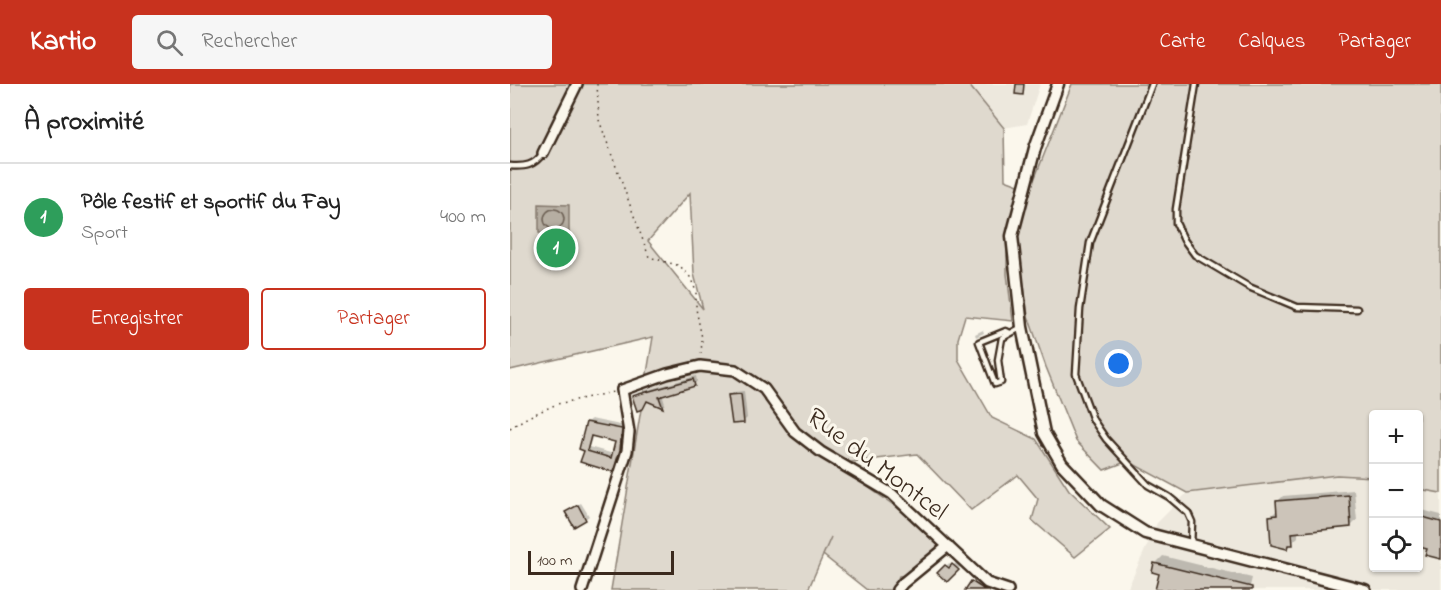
<!DOCTYPE html>
<html lang="fr">
<meta charset="utf-8">
<style>
body{margin:0;font-family:"Indie Flower",sans-serif;background:#f6f6f6;color:#222}
.controls{position:absolute;right:18px;bottom:18px;display:grid;overflow:hidden;border-radius:6px;box-shadow:0 2px 4px #0004}
.controls button{width:54px;height:54px;display:grid;place-items:center;padding:0;border:0;border-bottom:2px solid #e0e0e0;background:#fff;color:#222;font:30px sans-serif}
.scale{position:absolute;left:18px;bottom:15px;width:146px;box-sizing:border-box;padding-left:6px;border:3px solid #3b2a1e;border-top:0;font-size:16px;line-height:21px;white-space:nowrap;color:#3b2a1e;-webkit-text-stroke:4px #fbf7ec;paint-order:stroke}
.you{position:absolute;left:609px;top:280px;width:21px;height:21px;margin:-15px;border:4px solid #fff;border-radius:50%;background:#1a73e8;box-shadow:0 0 0 9px #1a73e833}
.badge{display:grid;place-items:center;width:39px;height:39px;border-radius:50%;background:#c8321e;color:#fff;font-size:20px;font-weight:700}
.pin{position:absolute;translate:-50% -50%;border:3px solid #fff;box-shadow:0 2px 6px #0006}
.list{margin:0;padding:0;list-style:none}
h2{display:flex;justify-content:space-between;align-items:center;height:78px;margin:0;padding:0 24px;font-size:26px}
h2 small{font-size:20px;font-weight:400;color:#767676}
.list li{display:grid;grid-template-columns:39px 1fr auto;gap:18px;align-items:center;box-sizing:border-box;height:108px;padding:0 24px;border-top:2px solid #e0e0e0}
.list b{display:block;font-size:22px;white-space:nowrap}
.list p{margin:0;font-size:20px;white-space:nowrap;color:#767676}
.list em{font-size:20px;font-style:normal;color:#767676}
.actions{display:flex;gap:12px;padding:18px 24px}
.actions a{flex:1;padding:14px 0;border:2px solid #c8321e;border-radius:6px;text-align:center;font-size:21px;color:#c8321e}
.actions .main{background:#c8321e;color:#fff}
.icon{flex:none;width:33px;height:33px;fill:none;stroke:currentColor;stroke-width:2;stroke-linecap:round;stroke-linejoin:round}
.map{position:relative;flex:none;width:931px;height:506px;overflow:hidden}
header{display:flex;align-items:center;gap:36px;box-sizing:border-box;height:84px;padding:0 30px;background:#c8321e;color:#fff}
header strong{font-size:28px}
nav{display:flex;gap:33px;margin-inline-start:auto;font-size:21px}
.search{width:420px;height:54px;background:#f6f6f6;display:flex;align-items:center;gap:15px;box-sizing:border-box;padding:0 21px;border-radius:6px;color:#767676;font-size:22px}
main{display:flex}
aside{flex:1;background:#fff}
.map>svg:first-child{display:block}
.built{fill:#ede8dd}
.green{fill:#dfd9ce;stroke:#8d8276;stroke-width:1.5;fill-rule:evenodd}
.water{fill:#b6aea2;stroke:#85796d;stroke-width:1.5}
.shadow{fill:#0003;fill-rule:evenodd}
.lines{fill:none;stroke-linecap:round;stroke-linejoin:round}
.shore{stroke:#6c5f53;stroke-width:1.5}
.building{fill:#ccc4b9;stroke:#3b2a1e;stroke-width:1.5;fill-rule:evenodd}
.service-casing{stroke:#3b2a1e;stroke-width:9}
.minor-casing{stroke:#3b2a1e;stroke-width:14}
.tertiary-casing{stroke:#3b2a1e;stroke-width:15}
.path{stroke:#3b2a1e;stroke-width:1.5;stroke-dasharray:1.5 4.5;stroke-linecap:butt}
.service{stroke:#fbf7ec;stroke-width:4.5}
.minor{stroke:#fbf7ec;stroke-width:9}
.tertiary{stroke:#fbf7ec;stroke-width:10}
.labels{text-anchor:middle;stroke-width:6;stroke-linejoin:round;paint-order:stroke}
.street-label{font-size:27px;fill:#3b2a1e;stroke:#fbf7ec}
</style>
<header>
<strong>Kartio</strong>
<div class="search"><svg class="icon" aria-label="search" viewBox="0 0 24 24"><circle cx="10" cy="10" r="6"/><path d="M15 15l6 6"/></svg>Rechercher</div>
<nav><a>Carte</a><a>Calques</a><a>Partager</a></nav>
</header>
<main>
<aside>
<h2>À proximité<small></small></h2>
<ul class="list">
<li><span class="badge" style="background:#2e9e5b">1</span><div><b>Pôle festif et sportif du Fay</b><p>Sport</p></div><em>400 m</em></li>
</ul>
<div class="actions"><a class="main">Enregistrer</a><a>Partager</a></div>
</aside>
<div class="map">
<svg width="931" height="506" viewBox="0 0 931 506">
<rect width="100%" height="100%" fill="#fbf7ec"/>
<filter id="ink" filterUnits="userSpaceOnUse"><feTurbulence type="fractalNoise" baseFrequency=".0167" numOctaves="2"/><feDisplacementMap in="SourceGraphic" scale="12" xChannelSelector="R" yChannelSelector="G"/><feConvolveMatrix kernelMatrix="1 2 1 2 8 2 1 2 1" color-interpolation-filters="sRGB"/></filter>
<g filter="url(#ink)">
<g class="built">
<path d="M458 0H530L517 40 494 44Z"/>
<path d="M827 391 863 393 864 484H908L909 405 931 409V506H617L647 439 677 409Z"/>
</g>
<g class="green">
<path d="M0 0H458L494 44 495 96 511 102 497 151V190L503 237 455 232 448 255V275L482 334 526 355 559 406 600 445 565 473 522 436 528 415 508 391 461 426 407 370 342 378 352 388 348 396 395 429 430 463 398 491 389 492 387 497 389 499 382 506H357L313 471 321 453 298 506H101L143 253 0 286ZM180 109 184 190 193 225 138 157Z"/>
<path d="M562 0H931V409L909 405 908 330H864L863 393 827 391 677 409 618 377 594 386 566 357 536 283 518 232 507 152 524 96Z"/>
</g>
<path class="water" d="M29 120 59 121V150L29 149Z"/>
<g class="shadow">
<path d="M473 246 474 249 466 253 465 250Z"/>
<path d="M186 292 187 297 184 301 152 310 155 320 152 322 138 316 132 324 124 312 127 309Z"/>
<path d="M234 307 237 334 233 338 220 312 224 308Z"/>
<path d="M81 335 115 342 113 361 106 383 103 387 76 366 77 338ZM83 351 107 357 104 370 79 363Z"/>
<path d="M844 406 847 436 841 442 788 447V453L777 463 761 432 767 426V418L773 412Z"/>
<path d="M71 419 79 432 75 435 57 428Z"/>
<path d="M908 425 931 431V473L919 464 908 462Z"/>
<path d="M653 472 742 494 739 506H647L651 489 644 487 646 479Z"/>
<path d="M439 479 442 482 446 479 450 483 437 496 430 489Z"/>
<path d="M468 492 484 506H456Z"/>
</g>
<g class="lines">
<circle class="shore" cx="44" cy="135" r="10"/>
</g>
<g class="building">
<path d="M506 0H514L513 11 505 10Z"/>
<path d="M183 295 185 302 149 313 153 324 137 317 133 325 127 327 122 312Z"/>
<path d="M231 310 234 339 222 340 218 311Z"/>
<path d="M76 338 112 345 110 366 103 388 70 378 74 367 69 365ZM81 352 105 358 101 374 77 367Z"/>
<path d="M839 411 841 443 782 449 783 461H778L777 465 761 461 759 432 767 431 766 417Z"/>
<path d="M68 421 76 436 64 443 55 428Z"/>
<path d="M909 432 931 438V475L915 471 917 465 909 463Z"/>
<path d="M644 479 742 503V506H645L649 490 642 488Z"/>
<path d="M442 480 449 486 437 498 427 489 435 481 439 484Z"/>
<path d="M461 497 475 506H455Z"/>
</g>
<g class="lines">
<g class="service-casing">
<g id="service">
<path d="M642 0 580 159 570 225 566 290 583 336 596 355 638 401 659 413 678 429 682 438 681 461"/>
<path d="M686 0 666 125V139L674 156 685 171 739 203 787 223 847 225"/>
<path d="M0 82C15 83 24 82 33 69"/>
<path d="M500 249 496 247 469 258 485 300 491 298 488 276 492 254 512 243"/>
</g>
</g>
<g class="minor-casing">
<g id="minor">
<path d="M33 69 67 0"/>
<path d="M72 506 117 367 119 348 112 306 157 290 190 282 225 286 254 305 285 348 311 368 382 410 477 499 498 506"/>
<path d="M387 506 393 499 438 462"/>
</g>
</g>
<g class="tertiary-casing">
<path id="tertiary" d="M548 0 525 64 502 152 512 243 534 349 552 380 591 421 635 449 855 506"/>
</g>
<g class="path">
<path d="M87 0 89 36 139 173 170 182 180 193 186 207V225L192 254 191 272"/>
<path d="M0 344 18 333 47 320 103 308"/>
</g>
<use href="#service" class="service"/>
<use href="#minor" class="minor"/>
<use href="#tertiary" class="tertiary"/>
</g>
</g>
<g class="labels">
<g class="street-label">
<text transform="translate(368 379) rotate(37)" y="9">Rue du Montcel</text>
</g>
</g>
</svg>
<div class="controls">
<button>+</button>
<button>−</button>
<button><svg class="icon" aria-label="locate" viewBox="0 0 24 24"><circle cx="12" cy="12" r="6"/><path d="M12 2v4M12 18v4M2 12h4M18 12h4"/></svg></button>
</div>
<div class="scale">100 m</div>
<div class="you"></div>
<div class="pin badge" style="left:46px;top:164px;background:#2e9e5b">1</div>
</div>
</main>
